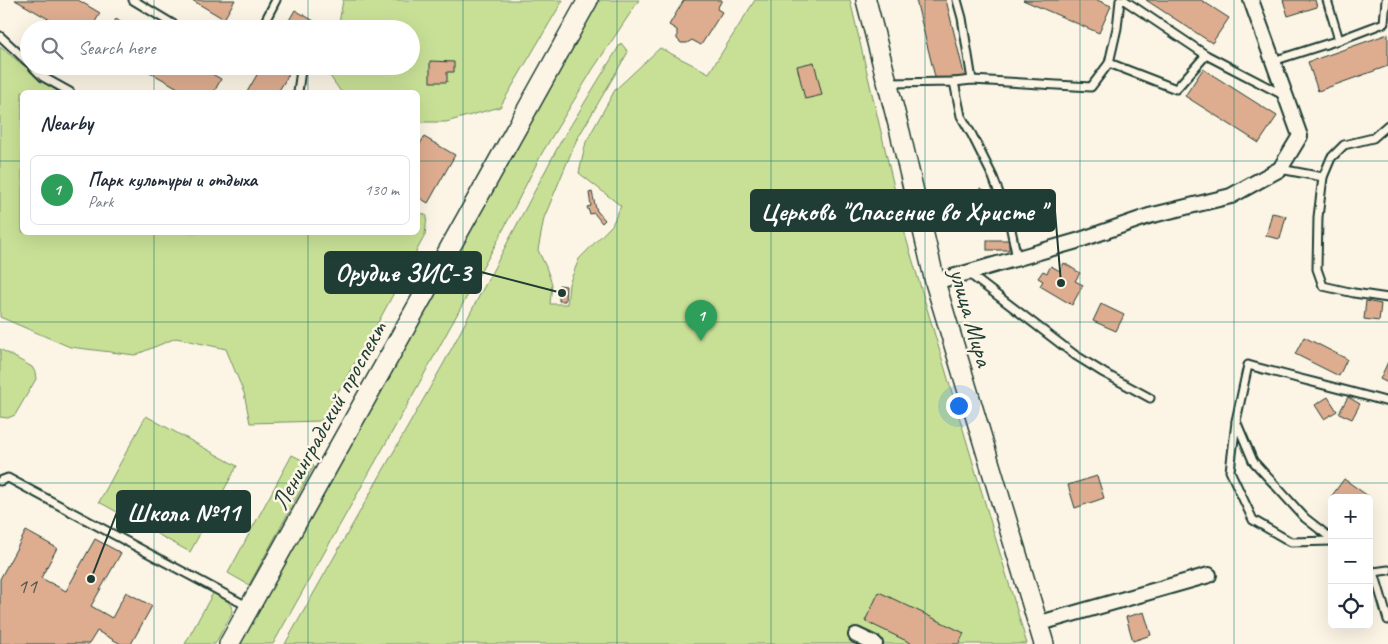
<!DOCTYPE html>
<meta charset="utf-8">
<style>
body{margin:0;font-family:Caveat,sans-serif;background:#f6f6f7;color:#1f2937}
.controls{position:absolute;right:15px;bottom:15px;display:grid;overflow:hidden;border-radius:8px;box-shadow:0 5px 20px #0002}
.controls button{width:45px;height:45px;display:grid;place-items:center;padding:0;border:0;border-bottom:1px solid #e0e1e3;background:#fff;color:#1f2937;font:25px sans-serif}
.you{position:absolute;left:958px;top:405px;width:18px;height:18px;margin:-12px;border:4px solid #fff;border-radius:50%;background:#1a73e8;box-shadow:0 0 0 8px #1a73e833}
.badge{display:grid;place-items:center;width:32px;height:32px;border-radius:50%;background:#b45309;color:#fff;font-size:16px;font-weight:700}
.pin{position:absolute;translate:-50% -41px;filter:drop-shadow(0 1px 2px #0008)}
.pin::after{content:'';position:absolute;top:26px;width:18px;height:15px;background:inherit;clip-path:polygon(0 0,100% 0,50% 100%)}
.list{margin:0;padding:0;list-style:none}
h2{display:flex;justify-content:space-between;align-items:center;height:65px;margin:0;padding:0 20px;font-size:21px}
h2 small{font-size:16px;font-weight:400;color:#747a83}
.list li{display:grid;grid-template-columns:32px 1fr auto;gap:15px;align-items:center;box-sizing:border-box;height:70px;margin:0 10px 10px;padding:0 10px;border:1px solid #e0e1e3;border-radius:8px}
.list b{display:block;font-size:19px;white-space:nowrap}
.list p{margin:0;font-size:16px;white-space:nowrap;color:#747a83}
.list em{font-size:16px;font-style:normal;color:#747a83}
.icon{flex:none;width:28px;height:28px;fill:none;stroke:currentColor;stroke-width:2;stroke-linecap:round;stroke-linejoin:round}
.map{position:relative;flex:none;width:1388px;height:644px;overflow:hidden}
.search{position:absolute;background:#fff;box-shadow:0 5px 20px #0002;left:20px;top:20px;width:400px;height:55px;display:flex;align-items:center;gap:12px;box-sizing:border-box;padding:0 18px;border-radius:28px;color:#747a83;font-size:19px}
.panel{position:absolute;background:#fff;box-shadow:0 5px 20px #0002;left:20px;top:90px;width:400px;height:145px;border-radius:8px}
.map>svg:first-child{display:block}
.green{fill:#c8e096;stroke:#748e65}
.building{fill:#dead90;stroke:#1f3d34}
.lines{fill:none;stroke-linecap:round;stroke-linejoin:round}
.lane-casing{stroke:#1f3d34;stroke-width:11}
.street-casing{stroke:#1f3d34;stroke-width:18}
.secondary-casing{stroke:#1f3d34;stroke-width:22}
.lane{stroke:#fcf5e5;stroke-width:7}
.street{stroke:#fcf5e5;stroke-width:14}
.secondary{stroke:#fcf5e5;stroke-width:19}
.grid{fill:none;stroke:#0f766e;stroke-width:1;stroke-opacity:0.55}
.labels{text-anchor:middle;stroke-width:5;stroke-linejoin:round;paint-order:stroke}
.number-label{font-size:22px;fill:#4f594b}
.street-label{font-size:25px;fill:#1f3d34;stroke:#fcf5e5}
.leader{fill:none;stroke:#1f3d34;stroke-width:2}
.callout-dot{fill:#1f3d34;stroke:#fcf5e5;stroke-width:2}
.callout{fill:#1f3d34;stroke:#1f3d34;stroke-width:2}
.callout-label{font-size:26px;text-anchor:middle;font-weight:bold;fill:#fff}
</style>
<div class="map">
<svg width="1388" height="644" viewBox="0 0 1388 644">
<rect width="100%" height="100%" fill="#fcf5e5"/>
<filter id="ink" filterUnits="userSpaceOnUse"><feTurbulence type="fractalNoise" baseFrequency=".02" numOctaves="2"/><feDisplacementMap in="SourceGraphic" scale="10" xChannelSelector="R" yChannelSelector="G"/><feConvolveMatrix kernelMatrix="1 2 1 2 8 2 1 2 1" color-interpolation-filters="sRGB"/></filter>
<g filter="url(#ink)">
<g class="green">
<path d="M343 0H563L500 107 446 122H418V92H341L330 76 332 66H411V29H338Z"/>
<path d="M600 0H639L593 69 542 153 498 240 405 409 273 644H240Z"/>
<path d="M755 0H850L906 238 1027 644H285L445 361 560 143 621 43 628 52 576 141 544 218 538 250 546 267 552 284 550 304H567L569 284 579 259 612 225 621 206 579 173 586 142 615 90 660 48 709 73Z"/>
<path d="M0 47 58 92H22V232H418V211L427 216 425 235 375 328 321 421 250 423 244 393 226 349 176 338 135 355 70 347 0 317Z"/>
<path d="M0 349 32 367 35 372 36 379 15 415 8 418 0 417Z"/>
<path d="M146 416 237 466 190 552 99 502Z"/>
<path d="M292 455 314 466 249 585 228 573Z"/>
<path d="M213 593C223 598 233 601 232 613L215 644H185Z"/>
</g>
<g class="building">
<path d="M15 0H78L100 13 91 29H66Z"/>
<path d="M192 0H235L224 19Z"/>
<path d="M684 0H722L717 9 722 12 701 45 692 40 687 43H681L677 39V30L669 25Z"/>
<path d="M916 0H946L965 78 937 85Z"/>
<path d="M1023 0H1097L1111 6 1099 33Z"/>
<path d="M1146 0H1201L1229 18 1212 43Z"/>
<path d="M1283 0H1315L1317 7 1288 16Z"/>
<path d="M295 10 319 24 316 29H284Z"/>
<path d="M116 19 132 29H110Z"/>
<path d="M1388 34V66L1318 91 1308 62Z"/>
<path d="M430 61 454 62V72H447V82H430Z"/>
<path d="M814 62 822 95 805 99 797 66Z"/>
<path d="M139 66H198L221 79 214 92H185Z"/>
<path d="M262 66H294L278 92H247Z"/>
<path d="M376 66H408L377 73Z"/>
<path d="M1203 69 1277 116 1259 143 1185 96Z"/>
<path d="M424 137 455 155 428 203 418 197V148Z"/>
<path d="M980 188 999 197 991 215 971 205Z"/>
<path d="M592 192 595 205 597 211 605 220 602 223 594 213 590 214 587 207 591 206 589 193Z"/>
<path d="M1272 213 1286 216 1280 239 1266 236Z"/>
<rect x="987" y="240" width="22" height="10"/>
<path d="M1064 263 1080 273 1075 281 1083 285 1072 305 1040 286 1043 281 1038 278 1043 271 1047 273 1051 266 1060 271Z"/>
<path d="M559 285 566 286 565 301H559Z"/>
<path d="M1366 301 1381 304 1379 321 1364 319Z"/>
<path d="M1101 304 1124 315 1116 331 1093 321Z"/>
<path d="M1304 337 1347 359 1339 376 1295 354Z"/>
<path d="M1388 362V383L1380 379Z"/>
<path d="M1328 397 1337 411 1324 419 1315 405Z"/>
<path d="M1348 397 1360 404 1352 419 1339 413Z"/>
<path d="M1097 476 1104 498 1075 508 1068 485Z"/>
<path d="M1344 479 1368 496 1366 498 1331 497Z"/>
<path d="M26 531 57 548 41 578 66 591 95 539 121 553 91 606 112 618 126 592 152 606 131 644H121L97 631 89 644H0V579Z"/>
<path d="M879 592 964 633 959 644H913L865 621Z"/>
<path d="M1144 612 1151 635 1133 641 1126 617Z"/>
</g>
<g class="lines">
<g class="lane-casing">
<g id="lane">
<path d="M133 0 181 29"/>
<path d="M1124 0 1206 55 1285 96"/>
<path d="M1327 0 1339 40"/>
<path d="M261 29 276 0"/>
<path d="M0 36 29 63"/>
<path d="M1273 61 1339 40 1384 23 1386 0"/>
<path d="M1109 63 1176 89 1206 55"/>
<path d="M32 66 43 77 70 92"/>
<path d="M972 80 1091 87 1109 63 1117 28 1120 0"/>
<path d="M954 82 972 80 962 18 957 0"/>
<path d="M888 83 954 82 961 116 972 135 993 177 1009 220 1017 258"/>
<path d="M298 92 301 70"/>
<path d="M1280 169 1323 177 1331 158 1344 145 1373 138 1388 125"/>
<path d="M1323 177 1318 217 1317 269 1323 286 1354 293 1388 298"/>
<path d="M968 273 1075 355 1104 373 1150 398"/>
<path d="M1236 422 1230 471 1253 520 1291 542 1332 541"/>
<path d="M0 481 8 478 249 607"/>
<path d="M1332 539 1305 518 1253 461 1236 421 1248 365C1295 378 1342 389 1388 402"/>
<path d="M1369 568 1374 572 1388 620"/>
<path d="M1374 572 1388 570"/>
</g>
</g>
<g class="street-casing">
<g id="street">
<path d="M935 282 1077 241 1149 216 1231 196 1280 169 1300 136 1251 0"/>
<path d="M1037 624 1209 575"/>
<path d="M856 635 875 644"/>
</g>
</g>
<g class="secondary-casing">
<g id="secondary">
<path d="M866 0 900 132 935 282 1044 644"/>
<path d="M229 644 588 0"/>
</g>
</g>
<use href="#lane" class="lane"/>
<use href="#street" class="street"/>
<use href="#secondary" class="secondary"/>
</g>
</g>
<path class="grid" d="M154 0V29M308 0V29M463 0V644M617 0V644M771 0V644M925 0V644M1080 0V644M1234 0V644M154 66V92M308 66V92M0 161H22M418 161H1388M154 232V644M308 232V644M0 322H1388M0 483H1388"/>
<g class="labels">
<g class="number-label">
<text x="27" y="593">11</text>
</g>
<g class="street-label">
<text transform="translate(972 317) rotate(74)" y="9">улица Мира</text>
<text transform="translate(328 415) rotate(-61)" y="9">Ленинградский проспект</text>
</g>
</g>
<path class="leader" d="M1061 283L1055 211M562 293L481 272M91 579L117 512"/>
<g class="callout-dot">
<circle cx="1061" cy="283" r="5"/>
<circle cx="562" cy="293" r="5"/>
<circle cx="91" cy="579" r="5"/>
</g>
<g class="callout">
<rect x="751" y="190" width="304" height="41" rx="5"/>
<rect x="325" y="252" width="156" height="41" rx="5"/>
<rect x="117" y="491" width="133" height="41" rx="5"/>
</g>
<g class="callout-label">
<text x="903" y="220">Церковь "Спасение во Христе "</text>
<text x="403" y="281">Орудие ЗИС-3</text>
<text x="183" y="521">Школа №11</text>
</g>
</svg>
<div class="controls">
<button>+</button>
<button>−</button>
<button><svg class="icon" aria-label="locate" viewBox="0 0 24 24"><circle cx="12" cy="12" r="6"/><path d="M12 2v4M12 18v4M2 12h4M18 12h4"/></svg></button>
</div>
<div class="you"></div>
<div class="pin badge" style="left:701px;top:341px;background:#2e9e5b">1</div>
<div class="search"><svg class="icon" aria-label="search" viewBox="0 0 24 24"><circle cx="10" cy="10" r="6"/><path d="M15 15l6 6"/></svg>Search here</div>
<section class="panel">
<h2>Nearby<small></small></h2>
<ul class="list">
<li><span class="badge" style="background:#2e9e5b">1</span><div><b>Парк культуры и отдыха</b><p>Park</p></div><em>130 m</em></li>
</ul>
</section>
</div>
